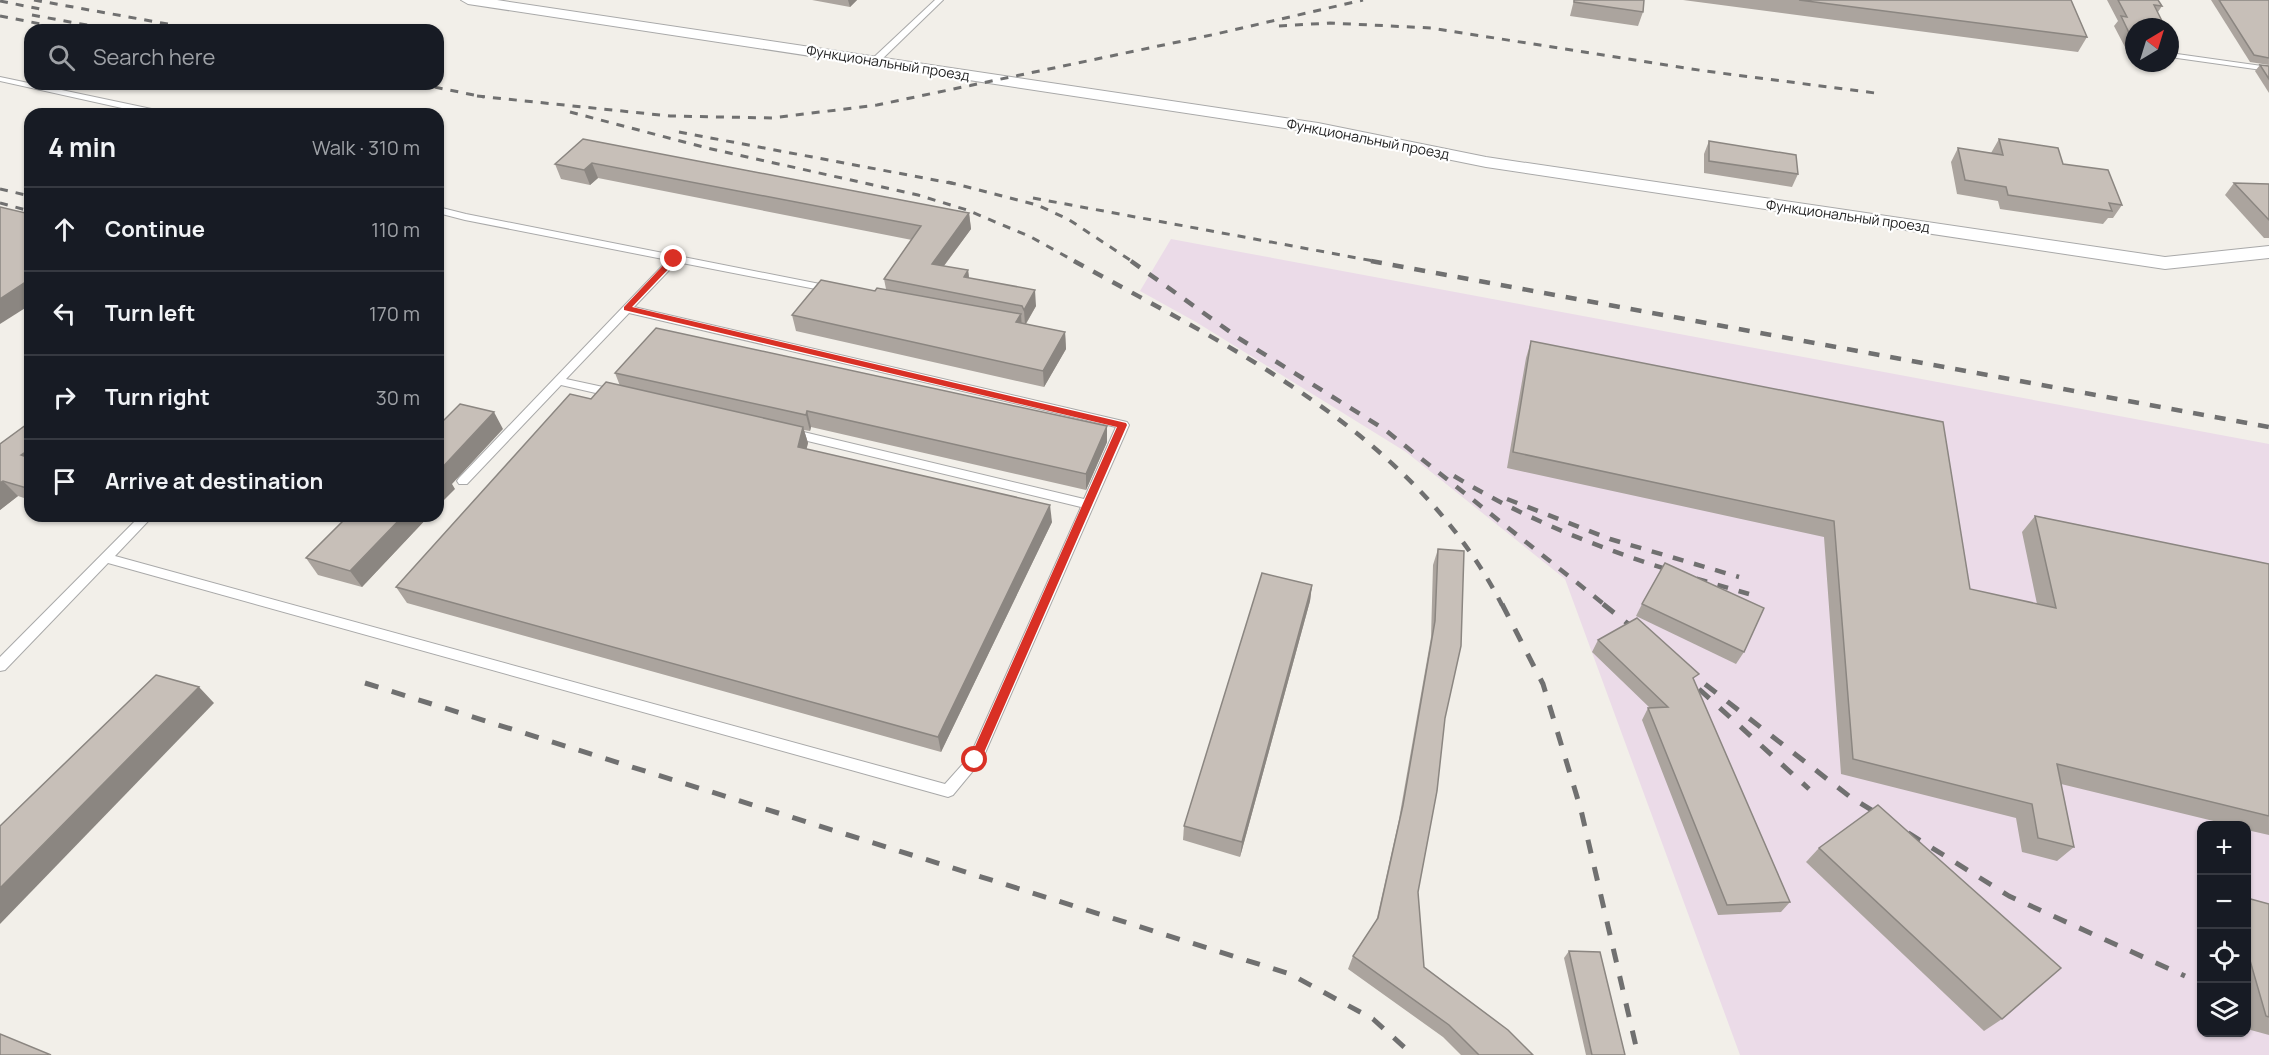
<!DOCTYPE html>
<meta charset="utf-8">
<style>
body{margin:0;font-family:Manrope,sans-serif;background:#242831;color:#f1f3f6}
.controls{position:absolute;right:18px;bottom:18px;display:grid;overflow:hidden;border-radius:12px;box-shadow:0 2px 4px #0004}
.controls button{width:54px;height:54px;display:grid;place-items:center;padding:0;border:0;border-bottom:2px solid #363941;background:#171b24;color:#f1f3f6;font:30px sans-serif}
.compass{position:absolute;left:2125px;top:18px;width:54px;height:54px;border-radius:50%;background:#171b24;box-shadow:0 2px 4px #0004;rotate:38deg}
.stop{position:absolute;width:18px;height:18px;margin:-14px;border:4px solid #d93025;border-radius:50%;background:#fff}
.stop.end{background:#d93025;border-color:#fff;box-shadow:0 2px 6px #0008}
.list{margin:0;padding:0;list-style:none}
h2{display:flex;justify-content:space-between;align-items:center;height:78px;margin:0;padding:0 24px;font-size:26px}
h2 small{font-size:20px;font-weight:400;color:#9ea1a6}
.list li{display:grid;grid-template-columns:39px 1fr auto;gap:18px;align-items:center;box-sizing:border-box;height:84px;padding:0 24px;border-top:2px solid #363941}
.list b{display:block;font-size:22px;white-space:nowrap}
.list em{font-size:20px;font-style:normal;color:#9ea1a6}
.icon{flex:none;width:33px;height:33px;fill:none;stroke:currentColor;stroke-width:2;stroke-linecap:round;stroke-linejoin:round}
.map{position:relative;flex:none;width:2269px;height:1055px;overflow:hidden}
.search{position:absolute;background:#171b24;box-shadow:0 2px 4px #0004;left:24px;top:24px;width:420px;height:66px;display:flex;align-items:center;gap:15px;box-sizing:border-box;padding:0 21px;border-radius:18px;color:#9ea1a6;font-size:22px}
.panel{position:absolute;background:#171b24;box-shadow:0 2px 4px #0004;left:24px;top:108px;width:420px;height:414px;border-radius:18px}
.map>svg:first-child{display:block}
.industrial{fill:#ebdbe8;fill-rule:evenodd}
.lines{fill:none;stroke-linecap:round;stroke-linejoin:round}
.lane-casing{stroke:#a9a9a9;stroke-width:2}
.street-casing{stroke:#a9a9a9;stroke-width:2}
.lane{fill:#fff;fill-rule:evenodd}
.street{fill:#fff;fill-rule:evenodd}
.rail-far2{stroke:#707070;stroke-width:3;stroke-dasharray:8 8;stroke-linecap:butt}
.rail-far1{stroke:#707070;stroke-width:4.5;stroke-dasharray:11 11;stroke-linecap:butt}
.rail{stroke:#707070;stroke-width:5;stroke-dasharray:14 14;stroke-linecap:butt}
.wall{fill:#aba49e}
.shaded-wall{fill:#8b8681}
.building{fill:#c7bfb8;stroke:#8b8681;stroke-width:1.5}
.route{fill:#d93025}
.labels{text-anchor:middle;stroke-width:4.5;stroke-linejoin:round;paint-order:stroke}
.far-street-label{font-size:14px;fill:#222;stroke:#fff}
</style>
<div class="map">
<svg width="2269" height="1055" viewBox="0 0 2269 1055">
<rect width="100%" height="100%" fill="#f2efe9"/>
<path class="industrial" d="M1171 239 2269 444V1055H1740L1565 579 1406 452 1196 322 1140 291ZM2202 826H2246V1032H2202Z"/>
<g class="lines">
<g class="lane-casing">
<g id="lane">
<path d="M935 0H943L878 63H872V59Z"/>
<path d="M2170 53 2269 67V71L2170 57Z"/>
<path d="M0 77 161 111 165 114H149L0 81Z"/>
<path d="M438 207 466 214 835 287 836 289 831 292 677 262 634 307 1127 422 1129 425 982 760 953 795 948 797 108 563 5 670 0 671V657L140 516H153L115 556 945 784 970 756 1081 507 791 437 785 433 791 429 1084 499 1116 427 629 313 566 379 617 390 618 393 617 396 613 397 561 385 467 484H459L457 481 459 478 668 260 465 220 438 213Z"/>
</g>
</g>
<g class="street-casing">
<path id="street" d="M461 0H497L1318 123 1486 157 2165 257 2269 246V258L2165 269 1486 167 1318 133 468 4Z"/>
</g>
<use href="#lane" class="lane"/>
<use href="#street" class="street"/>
<g class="rail-far2">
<path d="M34 0 201 30"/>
<path d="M0 1 45 10"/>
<path d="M32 15 114 30"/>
<path d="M0 16 41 24"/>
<path d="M1279 26 1330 23 1431 28 1705 71 1875 93"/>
<path d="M419 84 484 97"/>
<path d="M477 96 670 116 772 118 877 105 1216 34 1363 0"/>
<path d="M570 112 707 148 918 195 967 210 1031 237 1076 262"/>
<path d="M679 132 956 184"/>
<path d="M948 182 1037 205 1068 219 1133 262"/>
<path d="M0 189 30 196"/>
<path d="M1033 198 1379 262"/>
<path d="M0 203 30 211"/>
</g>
<g class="rail-far1">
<path d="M1074 261C1235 350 1414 434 1502 605"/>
<path d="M1131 261 1240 339 1384 429 1605 605"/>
<path d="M1371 261 2269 427"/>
<path d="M1454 476C1548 533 1644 564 1749 594"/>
<path d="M1507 499 1610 539 1739 577"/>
</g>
<g class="rail">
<path d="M1502 604 1543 684 1581 810 1638 1055"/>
<path d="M1603 604 1641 634"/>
<path d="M1683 667 1849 796 2009 896 2185 976"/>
<path d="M365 683 1290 974 1373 1019 1413 1055"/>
<path d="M1699 689 1809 789"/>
</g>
</g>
<g class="wall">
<path d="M812 0H857L850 7Z"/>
<path d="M1574 0H1644L1643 12 1638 26 1570 16Z"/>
<path d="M1683 0H2071L2087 37 2078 52Z"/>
<path d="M2107 0H2158L2162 6 2158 12 2134 27V50L2126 49 2114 26 2118 21Z"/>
<path d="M2211 0H2269V65L2250 62Z"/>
<path d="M2170 36 2174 44 2170 51Z"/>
<path d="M2260 65 2269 66V93L2255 71Z"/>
<path d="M583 139 969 213 971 229 944 266 968 270 969 278 1036 306 1026 324 1065 332 1066 349 1044 387 796 331 792 315 875 291 886 289 884 279 912 240 598 178 590 185 561 179 555 164Z"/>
<path d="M1999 139 2063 164 2122 205 2113 218H2108L2103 224 2000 209 1998 201 1957 194 1951 162 1958 148 1991 153Z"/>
<path d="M1709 141 1798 174 1792 187 1704 173V154Z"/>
<path d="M2234 183 2269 184V238H2264L2225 195Z"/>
<path d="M1531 341 1970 589 2037 604 2022 532 2035 516 2269 564V835L2247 830V825H2230L2061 784 2074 847 2057 861 2022 852 2016 818 1841 774 1824 537 1507 468 1526 358Z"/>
<path d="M615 373 1107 426V442L1086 490 811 427 810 431 804 430 808 443 806 449 1052 522 941 752 407 603 396 587 591 399 620 386Z"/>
<path d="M30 422V500L18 496 0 510V444Z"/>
<path d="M348 516H429L362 587 318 575 306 558Z"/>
<path d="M1438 549 1445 718 1418 892 1424 967 1533 1055H1461L1443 1037 1348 969 1353 956 1376 922 1399 819 1431 637 1433 565Z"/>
<path d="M1312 585 1310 601 1240 857 1183 840 1184 826Z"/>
<path d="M1642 604 1744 652 1736 664 1636 616Z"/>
<path d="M1598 640 1694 682 1790 902 1781 912 1718 915 1642 720 1648 708H1650L1592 652Z"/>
<path d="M1819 848 2002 1019 1984 1031 1806 862Z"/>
<path d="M2247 898 2269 904V1035L2247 1029Z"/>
<path d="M1569 951 1625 1055H1586L1564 958Z"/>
</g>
<g class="shaded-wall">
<path d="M848 0H857L850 7Z"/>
<path d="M592 163 598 178 590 185 584 170Z"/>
<path d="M969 213 971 229 934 279 932 264Z"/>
<path d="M968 270 970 286 964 277Z"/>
<path d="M30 279V305L0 324V299Z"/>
<path d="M1035 290 1036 306 1025 325 1024 310Z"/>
<path d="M1021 314 1022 330 1016 322Z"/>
<path d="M1065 332 1066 349 1044 387 1043 371Z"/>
<path d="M807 411 811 427 810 431 806 415Z"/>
<path d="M494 412 503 429 452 484 455 489 438 506V479L439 471Z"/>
<path d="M1107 426V442L1086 490V474Z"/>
<path d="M803 427 808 443 803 464 798 447Z"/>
<path d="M30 449V465L21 455Z"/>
<path d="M3 481 18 496 0 510V483Z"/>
<path d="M1050 505 1052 522 941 752 938 737Z"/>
<path d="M403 516H429L362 587 350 571Z"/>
<path d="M1312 585 1310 601 1240 857 1242 842Z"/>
<path d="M199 687 214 703 0 924V888Z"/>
</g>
<g class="building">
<path d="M1574 0H1644L1643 12 1574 2Z"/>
<path d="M1799 0H2071L2087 37Z"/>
<path d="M2118 0H2158L2162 6 2154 5 2165 27H2134V39H2132L2121 16 2127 17Z"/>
<path d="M2219 0H2269V58L2254 55Z"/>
<path d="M2170 36 2174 44H2170Z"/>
<path d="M2260 65 2269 66V79Z"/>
<path d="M583 139 969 213 932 264 968 270 964 277 1035 290 1024 310 1022 306 884 279 921 226 592 163 584 170 555 164Z"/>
<path d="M1999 139 2058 148 2063 164 2108 170 2122 205 2109 203 2112 211 2008 195 2006 187 1965 180 1958 148 2003 155Z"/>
<path d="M1709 141 1796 155 1798 174 1709 161Z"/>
<path d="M2234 183 2269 184V220Z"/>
<path d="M0 207 30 214V279L0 299Z"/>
<path d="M821 280 875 291 877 288 1021 314 1016 322 1065 332 1043 371 792 315Z"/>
<path d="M656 328 1107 426 1086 474 807 411 806 415 615 373Z"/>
<path d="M1531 341 1943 422 1970 589 2056 608 2035 516 2269 564V816L2057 764 2074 847 2038 838 2032 804 1853 759 1834 521 1513 452Z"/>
<path d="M606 382 803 427 798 447 1050 505 938 737 396 587 570 394 591 399Z"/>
<path d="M460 404 494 412 439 471 445 472 438 479V426Z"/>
<path d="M30 422V449L21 455 30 458V489L3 481 0 483V444Z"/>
<path d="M348 516H403L350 571 306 558Z"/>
<path d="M1438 549 1464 551 1461 646 1445 718 1437 791 1418 892 1424 967 1508 1030 1533 1055H1479L1449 1025 1353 956 1378 918 1403 805 1435 621Z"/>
<path d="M1665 563 1764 608 1744 652 1642 604Z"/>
<path d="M1262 573 1312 585 1242 842 1184 826Z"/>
<path d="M1637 618 1699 674 1693 678 1790 902 1727 905 1648 708 1668 707 1598 640Z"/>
<path d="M156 675 199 687 0 888V826Z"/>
<path d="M1878 805 2061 968 2002 1019 1819 848Z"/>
<path d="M2247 898 2269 904V1017L2266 1016 2247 950Z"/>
<path d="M1569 951 1600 952 1625 1055H1592Z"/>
<path d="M0 1034 51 1055H0Z"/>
</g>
<path class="route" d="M671 257 678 259 632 307 1126 423 1127 425 979 764 975 765 969 760 1117 427 624 310V307Z"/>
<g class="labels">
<g class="far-street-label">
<text transform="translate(888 63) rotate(9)" y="5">Функциональный проезд</text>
<text transform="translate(1368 139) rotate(11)" y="5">Функциональный проезд</text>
<text transform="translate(1848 216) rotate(8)" y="5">Функциональный проезд</text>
</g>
</g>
</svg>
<div class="controls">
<button>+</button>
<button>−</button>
<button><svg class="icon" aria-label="locate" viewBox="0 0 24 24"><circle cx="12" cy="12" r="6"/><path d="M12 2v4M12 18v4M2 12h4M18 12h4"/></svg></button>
<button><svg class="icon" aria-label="layers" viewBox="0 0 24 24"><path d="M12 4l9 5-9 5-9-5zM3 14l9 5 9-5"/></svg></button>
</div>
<svg class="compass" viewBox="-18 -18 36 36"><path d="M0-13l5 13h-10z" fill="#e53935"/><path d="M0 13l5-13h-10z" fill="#9ea1a6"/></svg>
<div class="stop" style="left:975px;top:760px"></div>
<div class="stop end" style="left:674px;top:259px"></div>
<div class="search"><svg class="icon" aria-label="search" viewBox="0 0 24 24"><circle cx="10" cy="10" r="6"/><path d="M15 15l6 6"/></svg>Search here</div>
<section class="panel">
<h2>4 min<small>Walk · 310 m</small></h2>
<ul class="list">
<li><svg class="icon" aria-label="ahead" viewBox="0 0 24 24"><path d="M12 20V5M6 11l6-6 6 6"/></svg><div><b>Continue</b></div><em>110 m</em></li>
<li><svg class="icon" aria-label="left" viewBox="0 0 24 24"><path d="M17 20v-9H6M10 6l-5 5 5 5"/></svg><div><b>Turn left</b></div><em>170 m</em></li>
<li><svg class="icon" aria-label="right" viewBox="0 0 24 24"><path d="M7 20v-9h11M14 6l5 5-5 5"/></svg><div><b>Turn right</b></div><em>30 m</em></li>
<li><svg class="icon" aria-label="arrive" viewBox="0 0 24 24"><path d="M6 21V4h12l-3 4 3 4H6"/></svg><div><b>Arrive at destination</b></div></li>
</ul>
</section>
</div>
